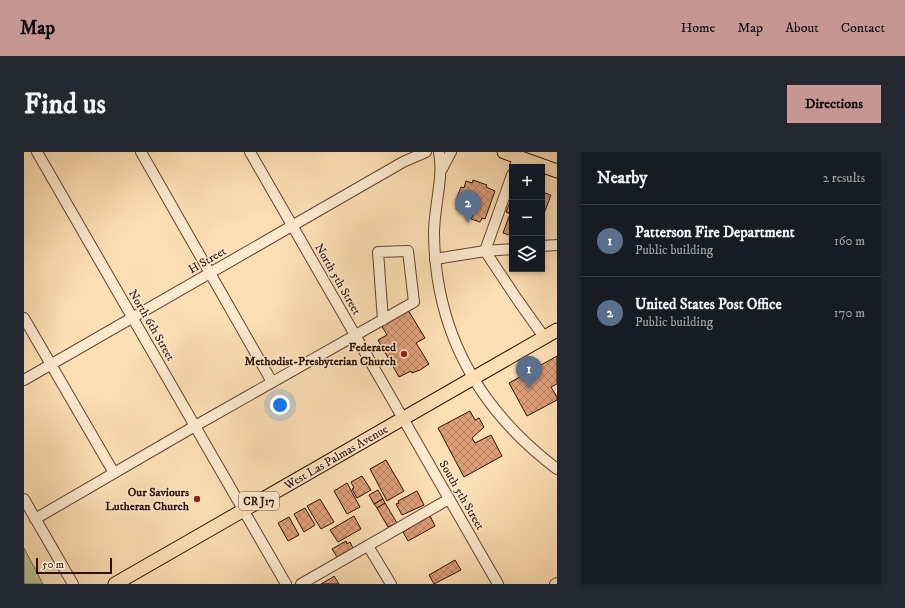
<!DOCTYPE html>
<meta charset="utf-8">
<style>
body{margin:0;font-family:"IM FELL DW Pica",serif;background:#242831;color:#f1f3f6}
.controls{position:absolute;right:12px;top:12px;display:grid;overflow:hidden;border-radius:0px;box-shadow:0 2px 6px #0003}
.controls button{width:36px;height:36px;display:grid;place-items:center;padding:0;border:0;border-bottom:1px solid #363941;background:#171b24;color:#f1f3f6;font:20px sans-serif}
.scale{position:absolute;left:12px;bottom:10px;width:76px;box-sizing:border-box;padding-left:4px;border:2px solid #2d1006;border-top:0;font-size:11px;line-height:14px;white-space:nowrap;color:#2d1006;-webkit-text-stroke:3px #feeacf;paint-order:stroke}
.you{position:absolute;left:256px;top:253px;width:14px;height:14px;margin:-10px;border:3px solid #fff;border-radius:50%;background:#1a73e8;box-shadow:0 0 0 6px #1a73e833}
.badge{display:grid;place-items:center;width:26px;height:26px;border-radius:50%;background:#c59692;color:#fff;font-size:13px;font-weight:700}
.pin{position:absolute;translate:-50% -33px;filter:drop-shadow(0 1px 2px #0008)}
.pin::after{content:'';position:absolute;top:21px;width:14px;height:12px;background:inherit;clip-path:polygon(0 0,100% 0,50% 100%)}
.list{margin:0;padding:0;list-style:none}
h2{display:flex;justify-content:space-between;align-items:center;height:52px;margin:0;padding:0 16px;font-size:17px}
h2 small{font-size:13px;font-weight:400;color:#9ea1a6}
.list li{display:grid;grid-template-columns:26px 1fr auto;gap:12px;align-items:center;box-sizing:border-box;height:72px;padding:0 16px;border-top:1px solid #363941}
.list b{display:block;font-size:15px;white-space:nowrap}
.list p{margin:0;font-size:13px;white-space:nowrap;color:#9ea1a6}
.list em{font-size:13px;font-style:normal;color:#9ea1a6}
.icon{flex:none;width:22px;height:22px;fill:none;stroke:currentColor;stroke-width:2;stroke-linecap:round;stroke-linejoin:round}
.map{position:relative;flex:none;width:533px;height:432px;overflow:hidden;border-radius:0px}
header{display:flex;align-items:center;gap:24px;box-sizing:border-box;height:56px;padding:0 20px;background:#c59692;color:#111}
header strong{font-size:19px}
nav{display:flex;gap:22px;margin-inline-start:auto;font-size:14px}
.intro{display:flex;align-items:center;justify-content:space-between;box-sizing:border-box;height:96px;padding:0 24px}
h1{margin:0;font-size:28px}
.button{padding:10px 18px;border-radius:0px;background:#c59692;color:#111;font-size:14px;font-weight:700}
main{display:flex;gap:24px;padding:0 24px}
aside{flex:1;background:#171b24;border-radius:0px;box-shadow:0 2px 6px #0003}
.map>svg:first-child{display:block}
.pitch{fill:#b9c392;stroke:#736a4c}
.building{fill:url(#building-cross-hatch);stroke:#2d1006}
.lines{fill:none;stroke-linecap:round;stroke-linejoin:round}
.minor-casing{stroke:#614432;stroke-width:12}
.major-casing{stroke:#2d1006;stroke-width:15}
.minor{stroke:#feeacf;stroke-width:10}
.major{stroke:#fddfb5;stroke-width:13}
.poi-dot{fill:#8f2418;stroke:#feeacf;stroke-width:1.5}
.labels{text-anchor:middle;stroke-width:3;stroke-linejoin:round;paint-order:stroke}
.shield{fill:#feeacf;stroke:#6c5142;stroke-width:1}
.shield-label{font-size:11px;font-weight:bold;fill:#2d1006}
.street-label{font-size:12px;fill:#2d1006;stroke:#feeacf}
.poi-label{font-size:12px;font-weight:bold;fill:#2d1006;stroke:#feeacf;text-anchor:end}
</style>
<header>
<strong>Map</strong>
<nav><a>Home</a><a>Map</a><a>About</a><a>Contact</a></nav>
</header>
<div class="intro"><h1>Find us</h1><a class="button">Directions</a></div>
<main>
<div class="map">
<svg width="533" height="432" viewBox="0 0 533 432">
<defs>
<pattern id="building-cross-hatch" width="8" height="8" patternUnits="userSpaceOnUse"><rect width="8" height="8" fill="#dd9e79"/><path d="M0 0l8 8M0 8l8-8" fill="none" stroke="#b47f61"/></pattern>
</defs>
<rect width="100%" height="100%" fill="#fddfb5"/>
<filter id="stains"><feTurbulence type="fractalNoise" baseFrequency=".005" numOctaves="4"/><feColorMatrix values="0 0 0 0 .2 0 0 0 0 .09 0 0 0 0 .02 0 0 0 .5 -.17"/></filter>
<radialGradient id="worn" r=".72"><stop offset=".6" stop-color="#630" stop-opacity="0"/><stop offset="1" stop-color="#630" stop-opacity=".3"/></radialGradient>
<path class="pitch" d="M0 396 19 432H0Z"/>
<g class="building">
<path d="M449 28 463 33 462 35 471 39 461 67 458 66 456 70 447 67 449 63 432 57 434 49 432 48 437 35 440 36 442 29 448 31Z"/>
<path d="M518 40 527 43 518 67Z"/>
<path d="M488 45V84L479 81 486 62 482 60Z"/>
<path d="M384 158 401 186 392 191 405 212 396 218 388 221 387 219 375 225 354 188 363 183 357 173Z"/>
<path d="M533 204V232L527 235 533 245V248L503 264 485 231Z"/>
<path d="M446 259 451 268 455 266 460 275 448 286 451 291 467 283 478 304 440 325 414 276Z"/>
<path d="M362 308 380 339 363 349 346 317Z"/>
<path d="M338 324 347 338 333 346 328 337 330 336 327 330Z"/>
<path d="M323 331 336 355 323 362 310 339Z"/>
<path d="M354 338 359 347 350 352 345 343Z"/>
<path d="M393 339 400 353 378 363 372 352 375 351 374 349Z"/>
<path d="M296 347 310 370 297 377 283 354Z"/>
<path d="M359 347 361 351 353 356 350 352Z"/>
<path d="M361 351 373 371 364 375 353 356Z"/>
<path d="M281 356 291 373 280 380 270 362Z"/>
<path d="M330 364 337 377 314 390 306 378Z"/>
<path d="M406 364 411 374 384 389 379 380Z"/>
<path d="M265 365 275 383 264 389 254 371Z"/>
<path d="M322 389 323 392 326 390 329 396 313 405 308 397Z"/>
<path d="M431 408 437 418 410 432 405 423Z"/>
<path d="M310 424 315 432H297L309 425Z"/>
</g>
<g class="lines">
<g class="minor-casing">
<g id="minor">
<path d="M13 0 262 432"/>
<path d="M117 0 248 230"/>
<path d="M226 0 474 432"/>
<path d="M415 0C420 25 410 55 410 81 411 181 455 258 533 317"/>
<path d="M491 15 494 5"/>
<path d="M418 17 427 0"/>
<path d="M488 23 461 99 493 147 520 185"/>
<path d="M518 94 533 93"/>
<path d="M411 107 461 99 488 97"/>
<path d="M0 166 90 321"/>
<path d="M0 228 379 10 402 0"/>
<path d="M0 347 49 432"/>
<path d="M11 367 171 274 390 150 384 99 354 100 359 168"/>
<path d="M344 394 367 432"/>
<path d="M277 432 425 347"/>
<path d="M531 432 533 431"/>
</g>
</g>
<g class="major-casing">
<g id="major">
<path d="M480 0 533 19"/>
<path d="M91 432 533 178"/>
</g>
</g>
<use href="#minor" class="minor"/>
<use href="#major" class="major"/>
</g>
<g class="poi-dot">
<circle cx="380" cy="202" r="4"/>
<circle cx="173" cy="347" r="4"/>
</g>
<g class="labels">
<rect class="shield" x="215" y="340" width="40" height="18" rx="3"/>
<g class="shield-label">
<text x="235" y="353">CR J17</text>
</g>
<g class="street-label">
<text transform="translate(183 108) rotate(-30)" y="4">H Street</text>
<text transform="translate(314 127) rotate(60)" y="4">North 5th Street</text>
<text transform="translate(128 173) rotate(60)" y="4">North 6th Street</text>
<text transform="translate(312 305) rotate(-30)" y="4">West Las Palmas Avenue</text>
<text transform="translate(438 343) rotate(60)" y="4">South 5th Street</text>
</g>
<g class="poi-label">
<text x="372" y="199">Federated<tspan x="372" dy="14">Methodist-Presbyterian Church</tspan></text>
<text x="165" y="344">Our Saviours<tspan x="165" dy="14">Lutheran Church</tspan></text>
</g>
</g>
<rect width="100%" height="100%" filter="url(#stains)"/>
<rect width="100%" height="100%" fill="url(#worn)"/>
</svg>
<div class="controls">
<button>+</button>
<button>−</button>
<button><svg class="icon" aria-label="layers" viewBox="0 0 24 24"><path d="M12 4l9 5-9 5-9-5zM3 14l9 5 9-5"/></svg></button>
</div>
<div class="scale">50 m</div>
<div class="you"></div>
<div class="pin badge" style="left:505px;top:237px;background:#5c6f8a">1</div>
<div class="pin badge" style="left:444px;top:71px;background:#5c6f8a">2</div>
</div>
<aside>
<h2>Nearby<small>2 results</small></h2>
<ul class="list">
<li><span class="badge" style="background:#5c6f8a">1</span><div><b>Patterson Fire Department</b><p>Public building</p></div><em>160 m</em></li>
<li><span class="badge" style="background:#5c6f8a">2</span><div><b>United States Post Office</b><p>Public building</p></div><em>170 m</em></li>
</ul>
</aside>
</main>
